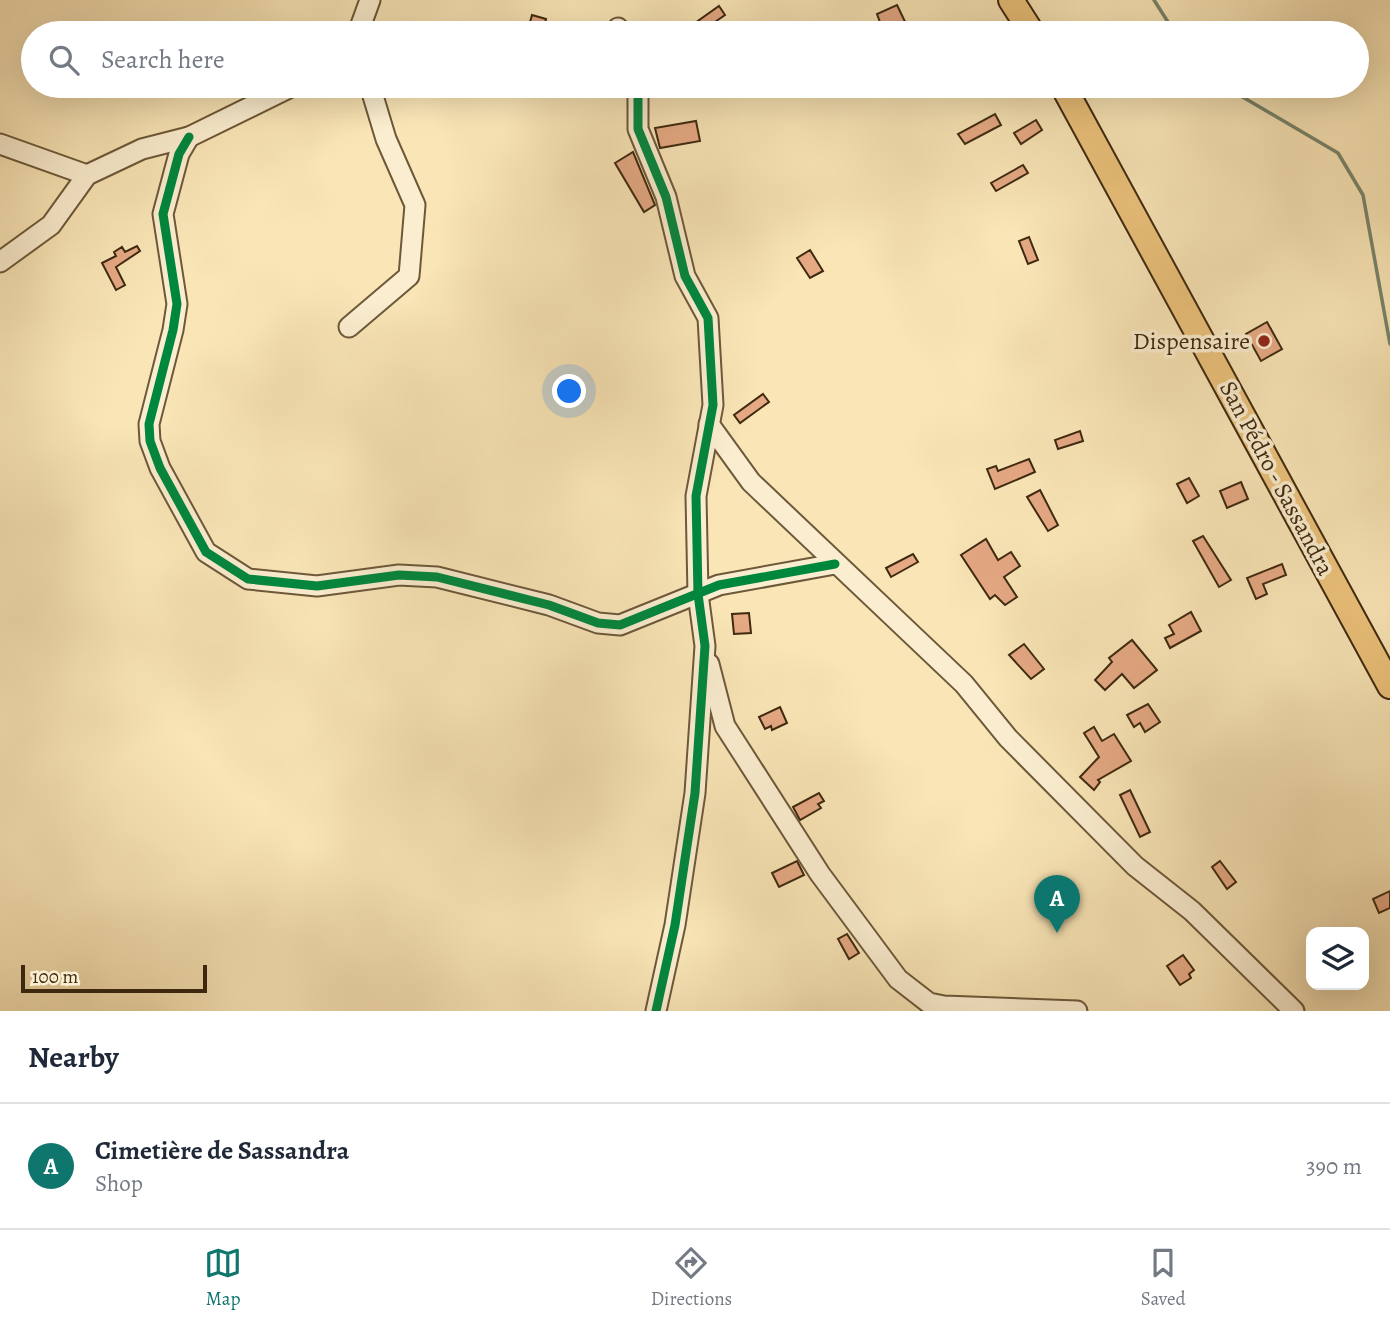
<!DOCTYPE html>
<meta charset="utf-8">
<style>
body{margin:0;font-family:Alegreya,serif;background:#f2f2f3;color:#1f2937}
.controls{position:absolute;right:21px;bottom:21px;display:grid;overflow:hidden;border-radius:14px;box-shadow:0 7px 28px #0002}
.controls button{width:63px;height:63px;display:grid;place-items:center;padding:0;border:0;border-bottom:2px solid #e0e1e3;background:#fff;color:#1f2937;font:35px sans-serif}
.scale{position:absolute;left:21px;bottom:18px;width:186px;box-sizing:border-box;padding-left:7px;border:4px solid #3e290f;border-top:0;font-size:19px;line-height:24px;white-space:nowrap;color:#3e290f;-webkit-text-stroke:5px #fbeed0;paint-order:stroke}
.you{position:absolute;left:570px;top:392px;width:24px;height:24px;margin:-18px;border:5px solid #fff;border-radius:50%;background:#1a73e8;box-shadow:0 0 0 10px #1a73e833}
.badge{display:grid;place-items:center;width:46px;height:46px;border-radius:50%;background:#0f766e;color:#fff;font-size:23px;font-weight:700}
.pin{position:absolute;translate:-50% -58px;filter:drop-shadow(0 2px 4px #0008)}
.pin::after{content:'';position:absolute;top:37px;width:24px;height:21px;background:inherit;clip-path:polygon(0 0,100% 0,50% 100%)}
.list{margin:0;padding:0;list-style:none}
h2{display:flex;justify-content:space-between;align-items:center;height:91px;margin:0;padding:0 28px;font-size:30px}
h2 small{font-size:23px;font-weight:400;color:#747a83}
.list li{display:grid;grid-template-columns:46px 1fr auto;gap:21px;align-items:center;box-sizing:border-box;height:126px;padding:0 28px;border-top:2px solid #e0e1e3}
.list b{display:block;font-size:26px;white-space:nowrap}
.list p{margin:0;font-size:23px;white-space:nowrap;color:#747a83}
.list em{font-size:23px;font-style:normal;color:#747a83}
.icon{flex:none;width:38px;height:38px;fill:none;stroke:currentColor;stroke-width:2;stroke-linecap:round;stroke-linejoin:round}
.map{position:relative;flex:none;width:1390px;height:1011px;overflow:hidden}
.search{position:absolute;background:#fff;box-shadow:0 7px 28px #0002;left:21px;right:21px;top:21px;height:77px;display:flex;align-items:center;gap:18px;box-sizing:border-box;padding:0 24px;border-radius:38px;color:#747a83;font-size:26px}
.sheet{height:217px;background:#fff}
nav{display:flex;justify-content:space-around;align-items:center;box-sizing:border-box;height:98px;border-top:2px solid #e0e1e3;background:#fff;font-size:19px;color:#747a83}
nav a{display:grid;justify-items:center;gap:4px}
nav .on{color:#0f766e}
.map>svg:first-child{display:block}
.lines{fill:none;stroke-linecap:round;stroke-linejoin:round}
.stream{stroke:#78846b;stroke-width:3.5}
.building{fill:#e5a984;stroke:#3e290f;stroke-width:2}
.minor-casing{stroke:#6d5839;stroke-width:23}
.major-casing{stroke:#3e290f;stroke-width:28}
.minor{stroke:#fbeed0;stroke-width:19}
.major{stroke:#ecc27b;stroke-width:24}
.cycleway-casing{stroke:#fbeed0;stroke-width:13}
.cycleway{stroke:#00873e;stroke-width:9}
.poi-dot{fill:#8f2418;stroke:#fbeed0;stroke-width:2.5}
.labels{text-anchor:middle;stroke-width:7;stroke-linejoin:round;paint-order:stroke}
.poi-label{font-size:24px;fill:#3e290f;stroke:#fbeed0;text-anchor:end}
.street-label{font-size:24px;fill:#3e290f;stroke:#fbeed0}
</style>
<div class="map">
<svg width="1390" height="1011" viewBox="0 0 1390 1011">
<rect width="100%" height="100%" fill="#f9e5b6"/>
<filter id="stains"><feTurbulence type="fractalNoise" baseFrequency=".00286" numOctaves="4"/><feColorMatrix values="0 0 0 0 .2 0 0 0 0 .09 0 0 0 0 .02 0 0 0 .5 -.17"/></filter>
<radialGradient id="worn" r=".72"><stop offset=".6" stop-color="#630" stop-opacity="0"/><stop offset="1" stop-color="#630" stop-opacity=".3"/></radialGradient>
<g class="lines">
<g class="stream">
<path d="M1154 0 1175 33"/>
<path d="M1224 86 1338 153 1363 195 1390 344"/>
</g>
</g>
<g class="building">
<path d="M897 5 909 30 901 33H884L877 14Z"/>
<path d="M719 6 725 15 699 33H681Z"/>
<path d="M532 15 546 19 543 33H527Z"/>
<path d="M995 114 1001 125 965 144 958 134Z"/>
<path d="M1036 120 1042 130 1021 144 1014 133Z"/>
<path d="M696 121 700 141 660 148 655 128Z"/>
<path d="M633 152 655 205 644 212 615 163Z"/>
<path d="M1023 165 1028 173 996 191 991 183Z"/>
<path d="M1029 237 1038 260 1028 264 1019 241Z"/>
<path d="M137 246 140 251 116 267 125 285 116 290 102 263 116 256 114 252 122 247 125 252Z"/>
<path d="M810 250 823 271 810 278 797 258Z"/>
<path d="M1267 322 1282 349 1261 361 1246 334Z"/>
<path d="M763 394 769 402 740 423 734 415Z"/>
<path d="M1080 431 1083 441 1058 449 1055 440Z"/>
<path d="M1029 459 1035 472 995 489 987 469 996 466 998 471Z"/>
<path d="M1189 478 1199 496 1187 503 1177 484Z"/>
<path d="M1241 482 1248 499 1227 508 1220 491Z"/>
<path d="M1040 490 1058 525 1048 531 1027 497Z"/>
<path d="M1203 536 1231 580 1219 587 1193 541Z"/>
<path d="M986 539 998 560 1011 552 1020 566 1004 577 1017 597 1005 605 995 595 990 599 961 555Z"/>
<path d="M913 554 918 562 891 577 886 568Z"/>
<path d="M1282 564 1286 575 1263 584 1267 594 1256 599 1247 578Z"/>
<path d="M1191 612 1201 631 1170 648 1165 638 1174 634 1169 625Z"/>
<path d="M749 613 751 633 734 634 732 614Z"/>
<path d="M1132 640 1157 670 1134 688 1122 674 1105 690 1095 680 1112 662 1109 658Z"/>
<path d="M1024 644 1044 669 1031 679 1009 655Z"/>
<path d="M1148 704 1160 722 1145 732 1140 723 1134 727 1127 715Z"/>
<path d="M780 707 787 723 772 730 771 726 765 729 759 717Z"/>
<path d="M1094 727 1102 741 1114 734 1131 761 1098 780 1100 782 1094 790 1080 777 1099 757 1084 733Z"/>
<path d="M1130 790 1150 832 1140 837 1120 795Z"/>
<path d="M819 793 824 801 818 804 821 808 800 820 793 807Z"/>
<path d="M797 861 804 875 779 887 772 873Z"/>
<path d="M1220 861 1236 882 1227 889 1212 867Z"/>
<path d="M1067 889 1074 904 1059 911 1052 895Z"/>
<path d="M1390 891V908L1379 913 1373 899Z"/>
<path d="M847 934 859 953 849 959 838 939Z"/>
<path d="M1183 955 1194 970 1189 974 1191 978 1180 985 1167 966Z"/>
</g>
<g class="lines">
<g class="minor-casing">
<g id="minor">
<path d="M618 28 621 33"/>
<path d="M358 33 370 0"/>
<path d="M638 86V129L666 197 685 276 708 318 713 405 696 496 698 594 705 646 695 793 675 925 656 1011"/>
<path d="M189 137 179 154 163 214 177 304 173 330 149 424 150 441 160 468 206 552 248 579 317 586 399 575 437 577 549 605 598 623 620 625 719 585 835 564"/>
<path d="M0 144 87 175"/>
<path d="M0 262 51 225 87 175 142 149 189 137 293 86"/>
<path d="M349 327 409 276 415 205 386 139 370 86"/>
<path d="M709 424 751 482 964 684 1008 738 1135 866 1192 911 1294 1011"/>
<path d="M709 664 725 726 820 874 898 979 929 1003 944 1006 1077 1011"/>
</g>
</g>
<g class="major-casing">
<g id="major">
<path d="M1011 0 1032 33"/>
<path d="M1063 86 1390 686"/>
</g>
</g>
<use href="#minor" class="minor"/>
<use href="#major" class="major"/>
<g class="cycleway-casing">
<g id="cycleway">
<path d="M638 86V129L666 197 685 276 708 318 713 405 696 496 698 594 705 646 695 793 675 925 656 1011"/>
<path d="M189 137 179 154 163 214 177 304 173 330 149 424 150 441 160 468 206 552 248 579 317 586 399 575 437 577 549 605 598 623 620 625 719 585 835 564"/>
</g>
</g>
<use href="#cycleway" class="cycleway"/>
</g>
<circle class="poi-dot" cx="1264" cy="341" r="7"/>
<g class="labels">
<g class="poi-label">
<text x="1250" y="349">Dispensaire</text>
</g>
<g class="street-label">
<text transform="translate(1277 478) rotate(62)" y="8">San Pédro - Sassandra</text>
</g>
</g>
<rect width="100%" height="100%" filter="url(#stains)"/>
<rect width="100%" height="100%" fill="url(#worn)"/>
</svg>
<div class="controls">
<button><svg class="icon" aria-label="layers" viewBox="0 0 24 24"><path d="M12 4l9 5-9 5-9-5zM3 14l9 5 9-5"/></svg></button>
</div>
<div class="scale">100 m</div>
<div class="you"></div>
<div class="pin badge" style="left:1057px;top:933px">A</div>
<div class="search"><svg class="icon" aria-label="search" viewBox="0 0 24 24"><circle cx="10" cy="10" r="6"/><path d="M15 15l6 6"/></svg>Search here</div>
</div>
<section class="sheet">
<h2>Nearby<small></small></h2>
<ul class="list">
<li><span class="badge">A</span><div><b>Cimetière de Sassandra</b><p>Shop</p></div><em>390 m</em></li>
</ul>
</section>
<nav>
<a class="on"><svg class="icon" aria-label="map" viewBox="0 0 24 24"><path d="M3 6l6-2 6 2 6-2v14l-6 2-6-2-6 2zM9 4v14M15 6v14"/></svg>Map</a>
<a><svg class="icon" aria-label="directions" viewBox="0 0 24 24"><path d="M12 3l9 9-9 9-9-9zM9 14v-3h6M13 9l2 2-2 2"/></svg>Directions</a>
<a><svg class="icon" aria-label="saved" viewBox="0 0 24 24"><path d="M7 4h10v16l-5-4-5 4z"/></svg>Saved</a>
</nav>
